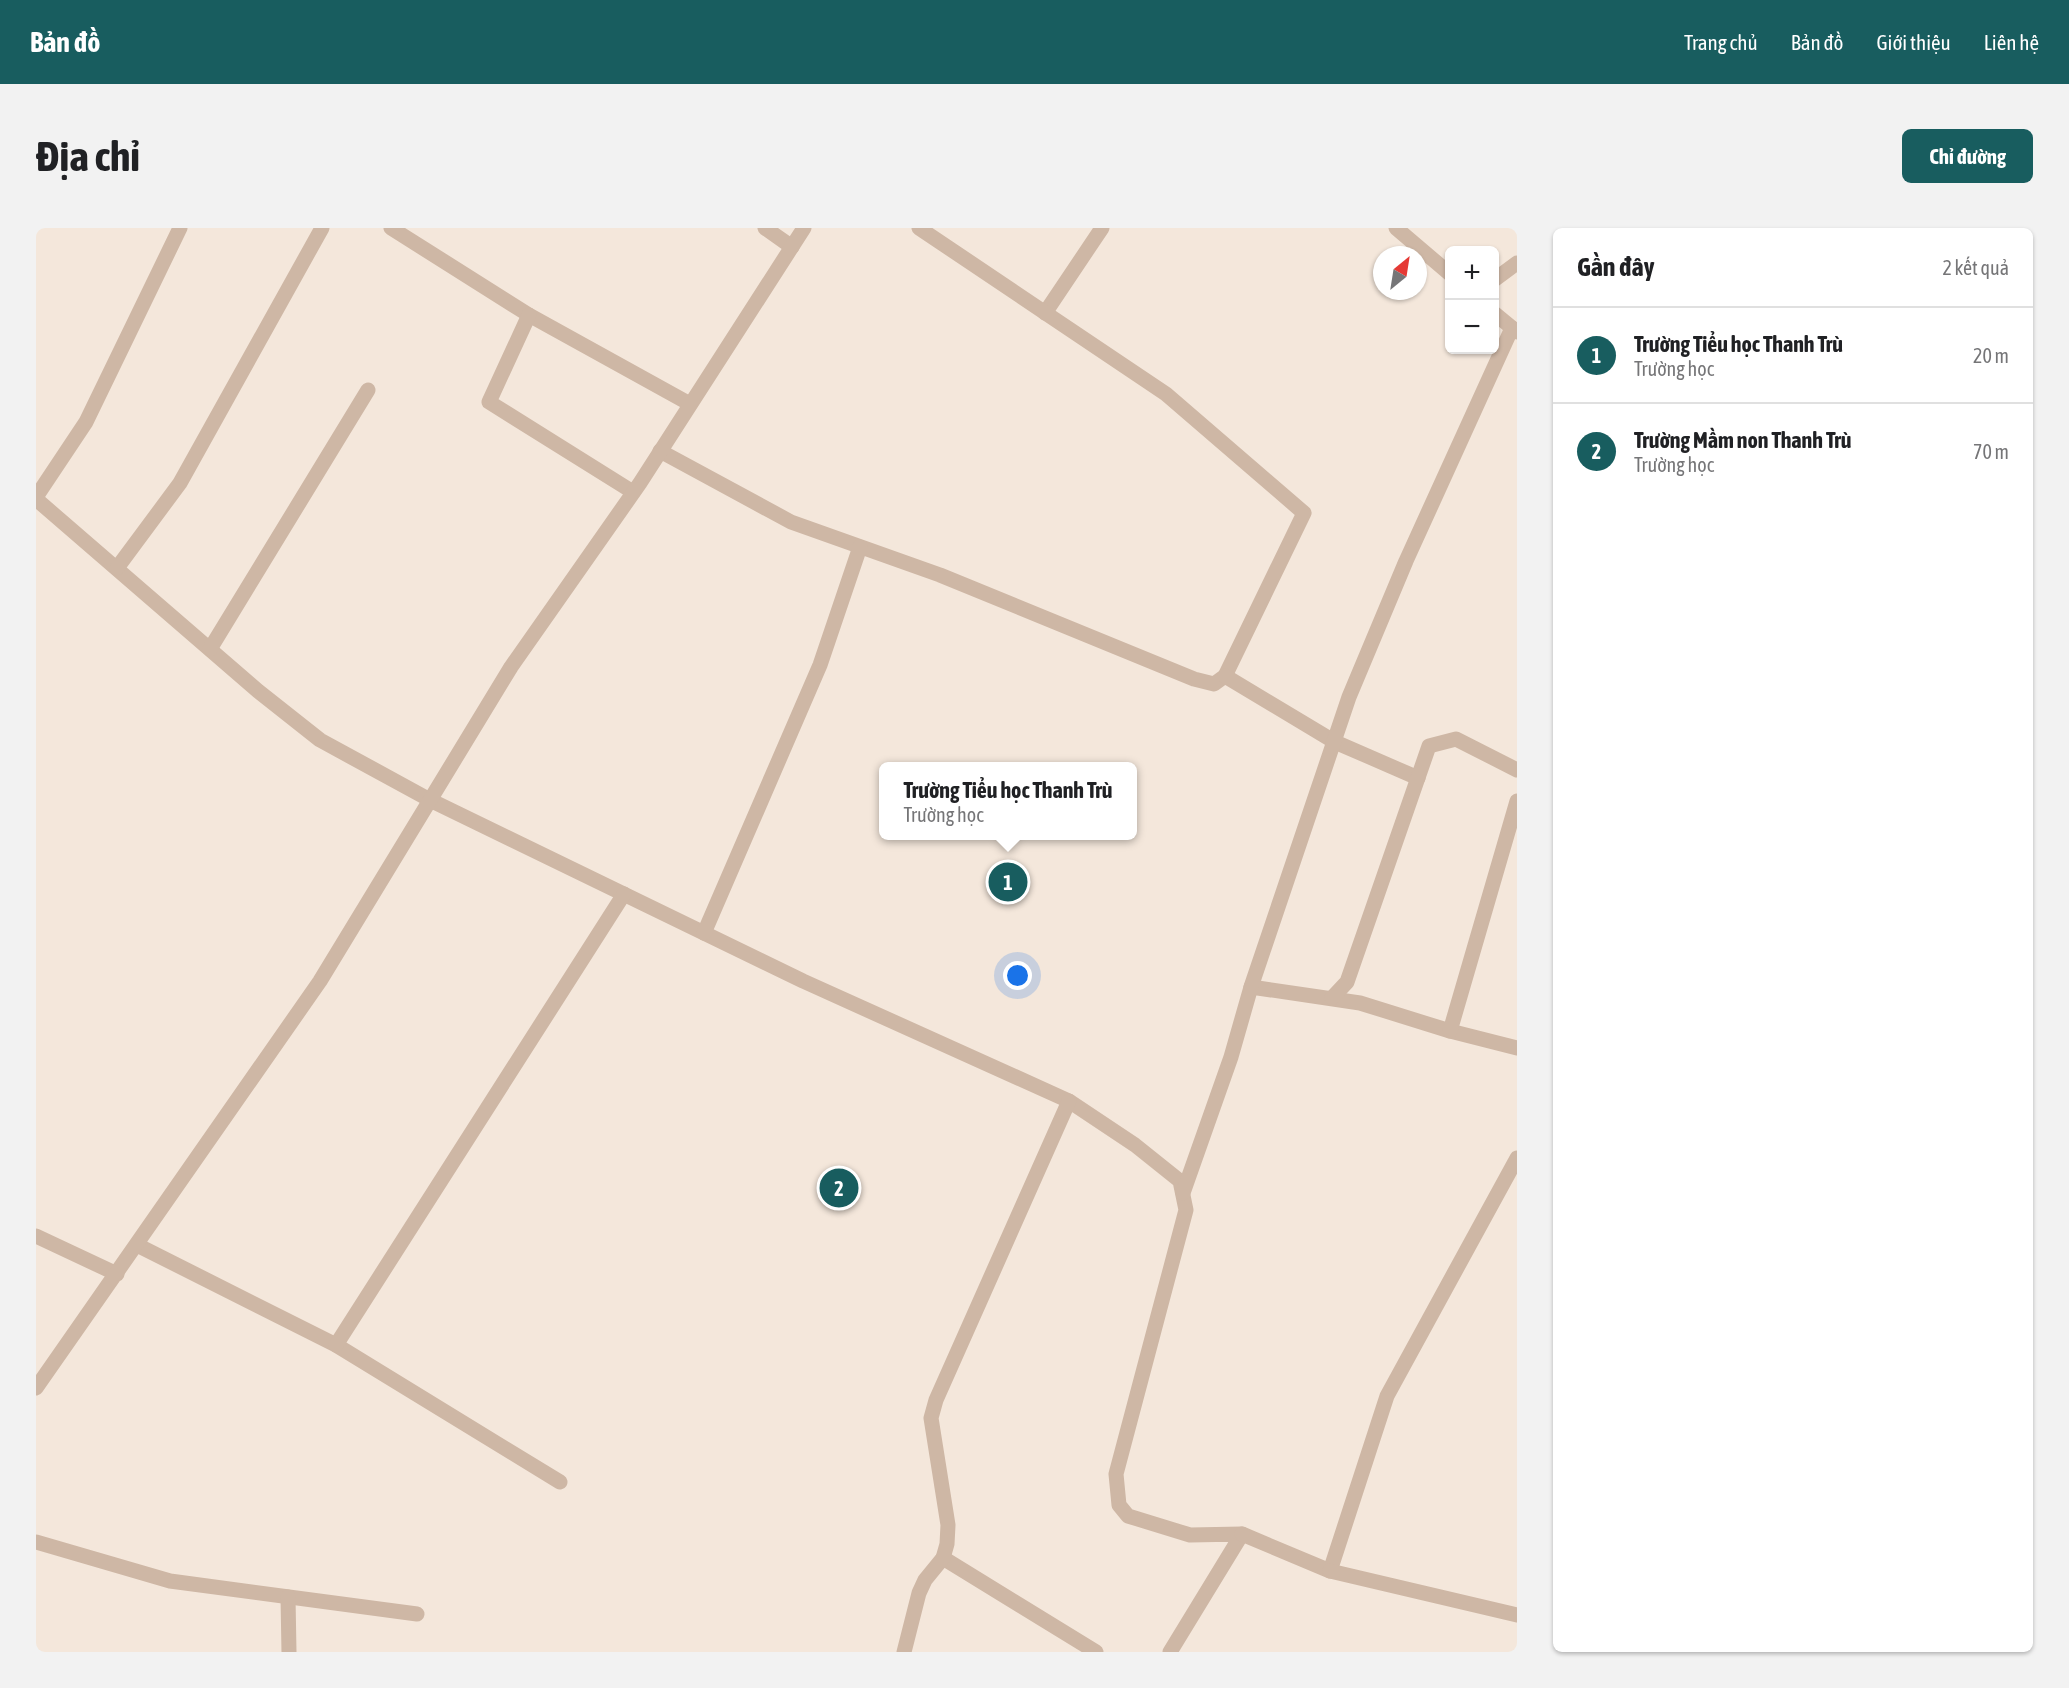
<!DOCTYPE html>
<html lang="vi">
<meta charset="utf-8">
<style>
body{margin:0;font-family:"Asap Condensed",sans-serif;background:#f2f2f2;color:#202124}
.controls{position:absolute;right:18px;top:18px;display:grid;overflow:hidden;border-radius:9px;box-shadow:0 2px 4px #0004}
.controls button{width:54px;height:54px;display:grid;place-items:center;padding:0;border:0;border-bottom:2px solid #e0e0e0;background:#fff;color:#202124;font:30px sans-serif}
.compass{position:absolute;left:1337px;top:18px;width:54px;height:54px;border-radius:50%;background:#fff;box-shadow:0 2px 4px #0004;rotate:30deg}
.you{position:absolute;left:982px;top:748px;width:21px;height:21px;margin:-15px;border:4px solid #fff;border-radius:50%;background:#1a73e8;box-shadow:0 0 0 9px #1a73e833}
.badge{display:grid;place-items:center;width:39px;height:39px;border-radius:50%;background:#185d5f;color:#fff;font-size:20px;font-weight:700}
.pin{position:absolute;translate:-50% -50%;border:3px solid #fff;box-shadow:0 2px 6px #0006}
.popup{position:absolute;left:843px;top:534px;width:258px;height:78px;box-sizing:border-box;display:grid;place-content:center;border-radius:9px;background:#fff;filter:drop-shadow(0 2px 4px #0005);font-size:20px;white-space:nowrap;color:#757577}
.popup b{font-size:22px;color:#202124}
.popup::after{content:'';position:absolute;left:50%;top:100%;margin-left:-12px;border:12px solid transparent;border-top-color:#fff}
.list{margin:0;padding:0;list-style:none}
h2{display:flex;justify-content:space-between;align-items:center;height:78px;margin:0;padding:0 24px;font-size:26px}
h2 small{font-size:20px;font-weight:400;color:#757577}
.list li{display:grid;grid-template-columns:39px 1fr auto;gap:18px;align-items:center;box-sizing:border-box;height:96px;padding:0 24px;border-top:2px solid #e0e0e0}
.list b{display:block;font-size:22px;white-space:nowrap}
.list p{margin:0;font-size:20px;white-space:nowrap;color:#757577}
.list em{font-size:20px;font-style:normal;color:#757577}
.map{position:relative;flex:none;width:1481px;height:1424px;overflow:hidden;border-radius:9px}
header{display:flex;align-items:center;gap:36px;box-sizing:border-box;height:84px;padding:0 30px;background:#185d5f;color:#fff}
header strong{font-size:28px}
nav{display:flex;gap:33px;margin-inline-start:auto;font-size:21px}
.intro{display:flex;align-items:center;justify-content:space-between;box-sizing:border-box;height:144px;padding:0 36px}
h1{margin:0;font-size:42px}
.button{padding:15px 27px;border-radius:9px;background:#185d5f;color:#fff;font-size:21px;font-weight:700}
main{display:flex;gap:36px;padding:0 36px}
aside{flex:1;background:#fff;border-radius:9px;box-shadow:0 2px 4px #0004}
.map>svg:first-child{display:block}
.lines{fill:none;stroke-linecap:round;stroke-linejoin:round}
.minor{stroke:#ceb7a5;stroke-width:15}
</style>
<header>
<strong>Bản đồ</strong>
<nav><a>Trang chủ</a><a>Bản đồ</a><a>Giới thiệu</a><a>Liên hệ</a></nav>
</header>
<div class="intro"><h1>Địa chỉ</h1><a class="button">Chỉ đường</a></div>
<main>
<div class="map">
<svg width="1481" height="1424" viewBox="0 0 1481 1424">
<rect width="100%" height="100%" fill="#f4e7db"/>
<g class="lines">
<g class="minor">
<path d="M355 0 493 87 654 176"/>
<path d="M729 0 756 19"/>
<path d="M1360 0 1414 46"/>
<path d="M1458 52 1481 35"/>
<path d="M1009 85 1066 0"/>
<path d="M1458 85 1481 104"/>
<path d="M493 87 453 174 597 264"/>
<path d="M624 223 755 294 904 347 1158 451 1178 456 1189 448 1268 285 1130 166 883 0"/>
<path d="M0 269 50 194 144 0"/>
<path d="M0 271 222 463 284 512 394 572 767 753 1033 873 1099 917 1144 953 1150 982 1080 1246 1083 1277 1092 1288 1154 1307 1206 1306 1134 1424"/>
<path d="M81 340 144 255 286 0"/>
<path d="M174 421 332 162"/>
<path d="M1189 448 1299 514 1382 550"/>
<path d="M668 705 784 437 824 319"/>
<path d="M1215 759 1324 775 1414 803 1481 820"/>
<path d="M1296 770 1311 754 1393 518 1420 511 1481 542"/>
<path d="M1414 803 1481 573"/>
<path d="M1147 965 1195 829 1215 759 1313 469 1370 333 1476 100"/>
<path d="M0 1008 81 1046"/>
<path d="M101 1017 300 1117 524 1254"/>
<path d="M300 1117 588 666"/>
<path d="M0 1160 284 753 475 439 604 255 768 0"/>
<path d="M1206 1306 1294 1343 1351 1168 1481 930"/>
<path d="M0 1314 134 1353 381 1386"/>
<path d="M907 1330 1060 1424"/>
<path d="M1294 1343 1481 1387"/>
<path d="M252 1369 253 1424"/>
<path d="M868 1424 883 1365 889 1352 907 1330 911 1316 912 1297 895 1190 900 1172 1033 873"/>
</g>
</g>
</svg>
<div class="controls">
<button>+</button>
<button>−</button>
</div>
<svg class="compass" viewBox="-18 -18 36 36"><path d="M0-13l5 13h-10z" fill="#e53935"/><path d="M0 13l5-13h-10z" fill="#757577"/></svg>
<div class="you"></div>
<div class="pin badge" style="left:972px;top:654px">1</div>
<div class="popup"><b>Trường Tiểu học Thanh Trù</b>Trường học</div>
<div class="pin badge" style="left:803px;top:960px">2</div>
</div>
<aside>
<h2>Gần đây<small>2 kết quả</small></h2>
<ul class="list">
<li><span class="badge">1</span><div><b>Trường Tiểu học Thanh Trù</b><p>Trường học</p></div><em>20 m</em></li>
<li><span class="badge">2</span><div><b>Trường Mầm non Thanh Trù</b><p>Trường học</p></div><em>70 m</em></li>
</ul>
</aside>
</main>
